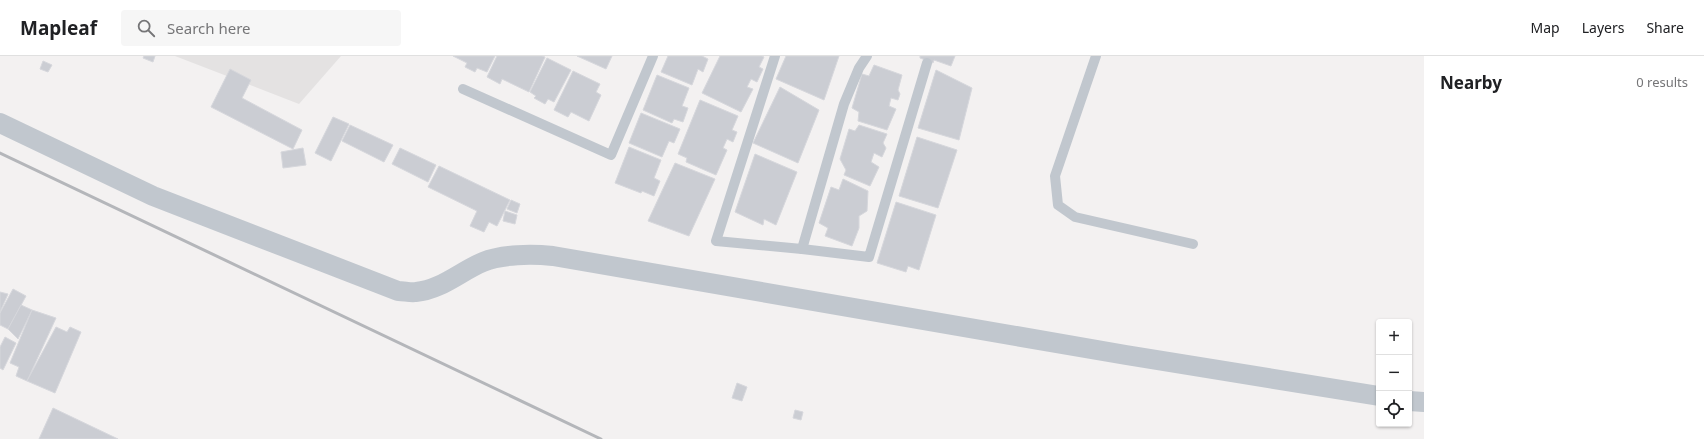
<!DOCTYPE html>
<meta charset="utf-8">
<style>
body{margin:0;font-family:"Noto Sans",sans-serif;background:#f6f6f6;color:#202124}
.controls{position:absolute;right:12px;bottom:12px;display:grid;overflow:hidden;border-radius:4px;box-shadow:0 1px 3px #0004}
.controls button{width:36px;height:36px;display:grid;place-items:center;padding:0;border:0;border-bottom:1px solid #e0e0e0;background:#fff;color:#202124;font:20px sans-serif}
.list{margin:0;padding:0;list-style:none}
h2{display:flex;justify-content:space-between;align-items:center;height:52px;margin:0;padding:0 16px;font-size:17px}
h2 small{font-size:13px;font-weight:400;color:#757577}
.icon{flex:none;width:22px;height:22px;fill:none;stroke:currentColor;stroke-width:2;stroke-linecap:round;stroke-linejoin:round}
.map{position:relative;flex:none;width:1424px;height:383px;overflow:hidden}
header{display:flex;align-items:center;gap:24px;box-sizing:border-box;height:56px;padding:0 20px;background:#fff;border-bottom:1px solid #e0e0e0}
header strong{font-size:19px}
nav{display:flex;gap:22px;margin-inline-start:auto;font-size:14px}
.search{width:280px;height:36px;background:#f6f6f6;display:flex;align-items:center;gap:10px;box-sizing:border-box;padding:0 14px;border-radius:4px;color:#757577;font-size:15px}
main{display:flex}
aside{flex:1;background:#fff}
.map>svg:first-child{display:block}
.education{fill:#e4e2e2}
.building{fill:#cbcdd3;stroke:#d6d7dc}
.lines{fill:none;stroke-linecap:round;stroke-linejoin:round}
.lane{stroke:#c1c7ce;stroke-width:10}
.street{stroke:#c1c7ce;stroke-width:20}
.rail{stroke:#b4b6ba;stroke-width:3}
</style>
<header>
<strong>Mapleaf</strong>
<div class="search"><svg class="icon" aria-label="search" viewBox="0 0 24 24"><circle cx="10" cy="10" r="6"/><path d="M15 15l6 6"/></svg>Search here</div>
<nav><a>Map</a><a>Layers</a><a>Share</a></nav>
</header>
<main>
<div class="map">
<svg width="1424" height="383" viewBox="0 0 1424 383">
<rect width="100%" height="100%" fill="#f3f1f1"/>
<path class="education" d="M175 0H341L299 48Z"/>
<g class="building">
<path d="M144 0H155L153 6 143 2Z"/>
<path d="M453 0H495L487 16 477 12 475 16 465 11 467 7Z"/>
<path d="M497 0H542L545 1 529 36 502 23 500 28 487 21Z"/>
<path d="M577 0H612L606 13Z"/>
<path d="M668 0H702L708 3 703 16 698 13 692 29 661 16Z"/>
<path d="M720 0H762L764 1 759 11 763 13 757 26 751 23 747 31 753 33 741 56 702 37Z"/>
<path d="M786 0H839L824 44 776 23Z"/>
<path d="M920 0H955L951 10 934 4 933 7 920 2Z"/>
<path d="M547 2 571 14 554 46 548 43 545 48 534 42 536 40 530 36Z"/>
<path d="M43 5 52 9 48 16 40 13Z"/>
<path d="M874 9 902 19 898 34 900 38 898 44 891 42 889 50 896 53 887 74 858 65 859 56 852 52 862 18 869 20Z"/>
<path d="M230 13 251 24 242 42 302 74 293 93 211 51Z"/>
<path d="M936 14 972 32 959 84 918 72Z"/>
<path d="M573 15 600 28 596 36 601 39 589 65 571 56 568 61 554 54Z"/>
<path d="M657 19 689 32 682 50 688 52 683 66 674 63 672 67 643 54Z"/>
<path d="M780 31 819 54 798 107 753 87Z"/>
<path d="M700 44 738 60 732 74 737 76 733 86 727 83 723 92 727 94 716 119 686 106 687 102 678 98Z"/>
<path d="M641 57 680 73 674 87 669 85 662 101 629 87Z"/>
<path d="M333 61 349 68 331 105 315 97Z"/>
<path d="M350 69 393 89 384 106 342 85Z"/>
<path d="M859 69 887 78 883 87 886 92 882 101 874 97 871 106 879 111 870 130 844 119 846 114 840 103 849 73 855 75Z"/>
<path d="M917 81 957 94 938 152 899 140Z"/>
<path d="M629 91 661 104 654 122 660 125 654 140 642 135 641 137 615 127Z"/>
<path d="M303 92 306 109 283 112 281 96Z"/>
<path d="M400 92 436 109 428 126 392 108Z"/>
<path d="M755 98 797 116 776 169 764 163 763 169 735 156Z"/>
<path d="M675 107 715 123 689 180 648 165Z"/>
<path d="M439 110 510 144 497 170 489 166 484 176 470 170 477 155 428 131Z"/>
<path d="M843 123 868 135 867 155 859 160V172L852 190 825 180 828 172 819 167 831 131 839 134Z"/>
<path d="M511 144 520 148 517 157 507 153Z"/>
<path d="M896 146 936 159 919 214 908 210 906 216 877 207Z"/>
<path d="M505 155 517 159 515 168 503 165Z"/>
<path d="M13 233 26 240 8 273 0 269V257Z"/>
<path d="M0 236 8 238 0 256Z"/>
<path d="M21 249 32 254 18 283 8 273Z"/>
<path d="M32 254 56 262 27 325 16 320 19 311 10 307Z"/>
<path d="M56 271 67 276 70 271 81 276 55 337 27 325Z"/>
<path d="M5 281 16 287 3 314 0 312V291Z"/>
<path d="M737 327 747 331 742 345 732 342Z"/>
<path d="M53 352 118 383H39Z"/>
<path d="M795 354 803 356 801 364 793 362Z"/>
</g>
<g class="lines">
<g class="lane">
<path d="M775 0 716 185 802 193"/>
<path d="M867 0 859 12 844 48 802 193 869 201 927 7"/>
<path d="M1096 0 1055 120 1058 149 1075 161 1193 188"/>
<path d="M463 33 611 99 653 0"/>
</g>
<g class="street">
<path d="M0 67 153 140 398 235C404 235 411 237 416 236 441 234 461 215 483 206 502 198 532 198 553 200L1126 299 1379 340"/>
<path d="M1409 345 1424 346"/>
</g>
<path class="rail" d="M0 97 601 383"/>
</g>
</svg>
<div class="controls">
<button>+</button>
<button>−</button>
<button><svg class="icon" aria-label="locate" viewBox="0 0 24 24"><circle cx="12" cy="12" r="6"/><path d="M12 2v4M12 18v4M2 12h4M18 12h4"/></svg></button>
</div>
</div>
<aside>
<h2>Nearby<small>0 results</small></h2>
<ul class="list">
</ul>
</aside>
</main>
